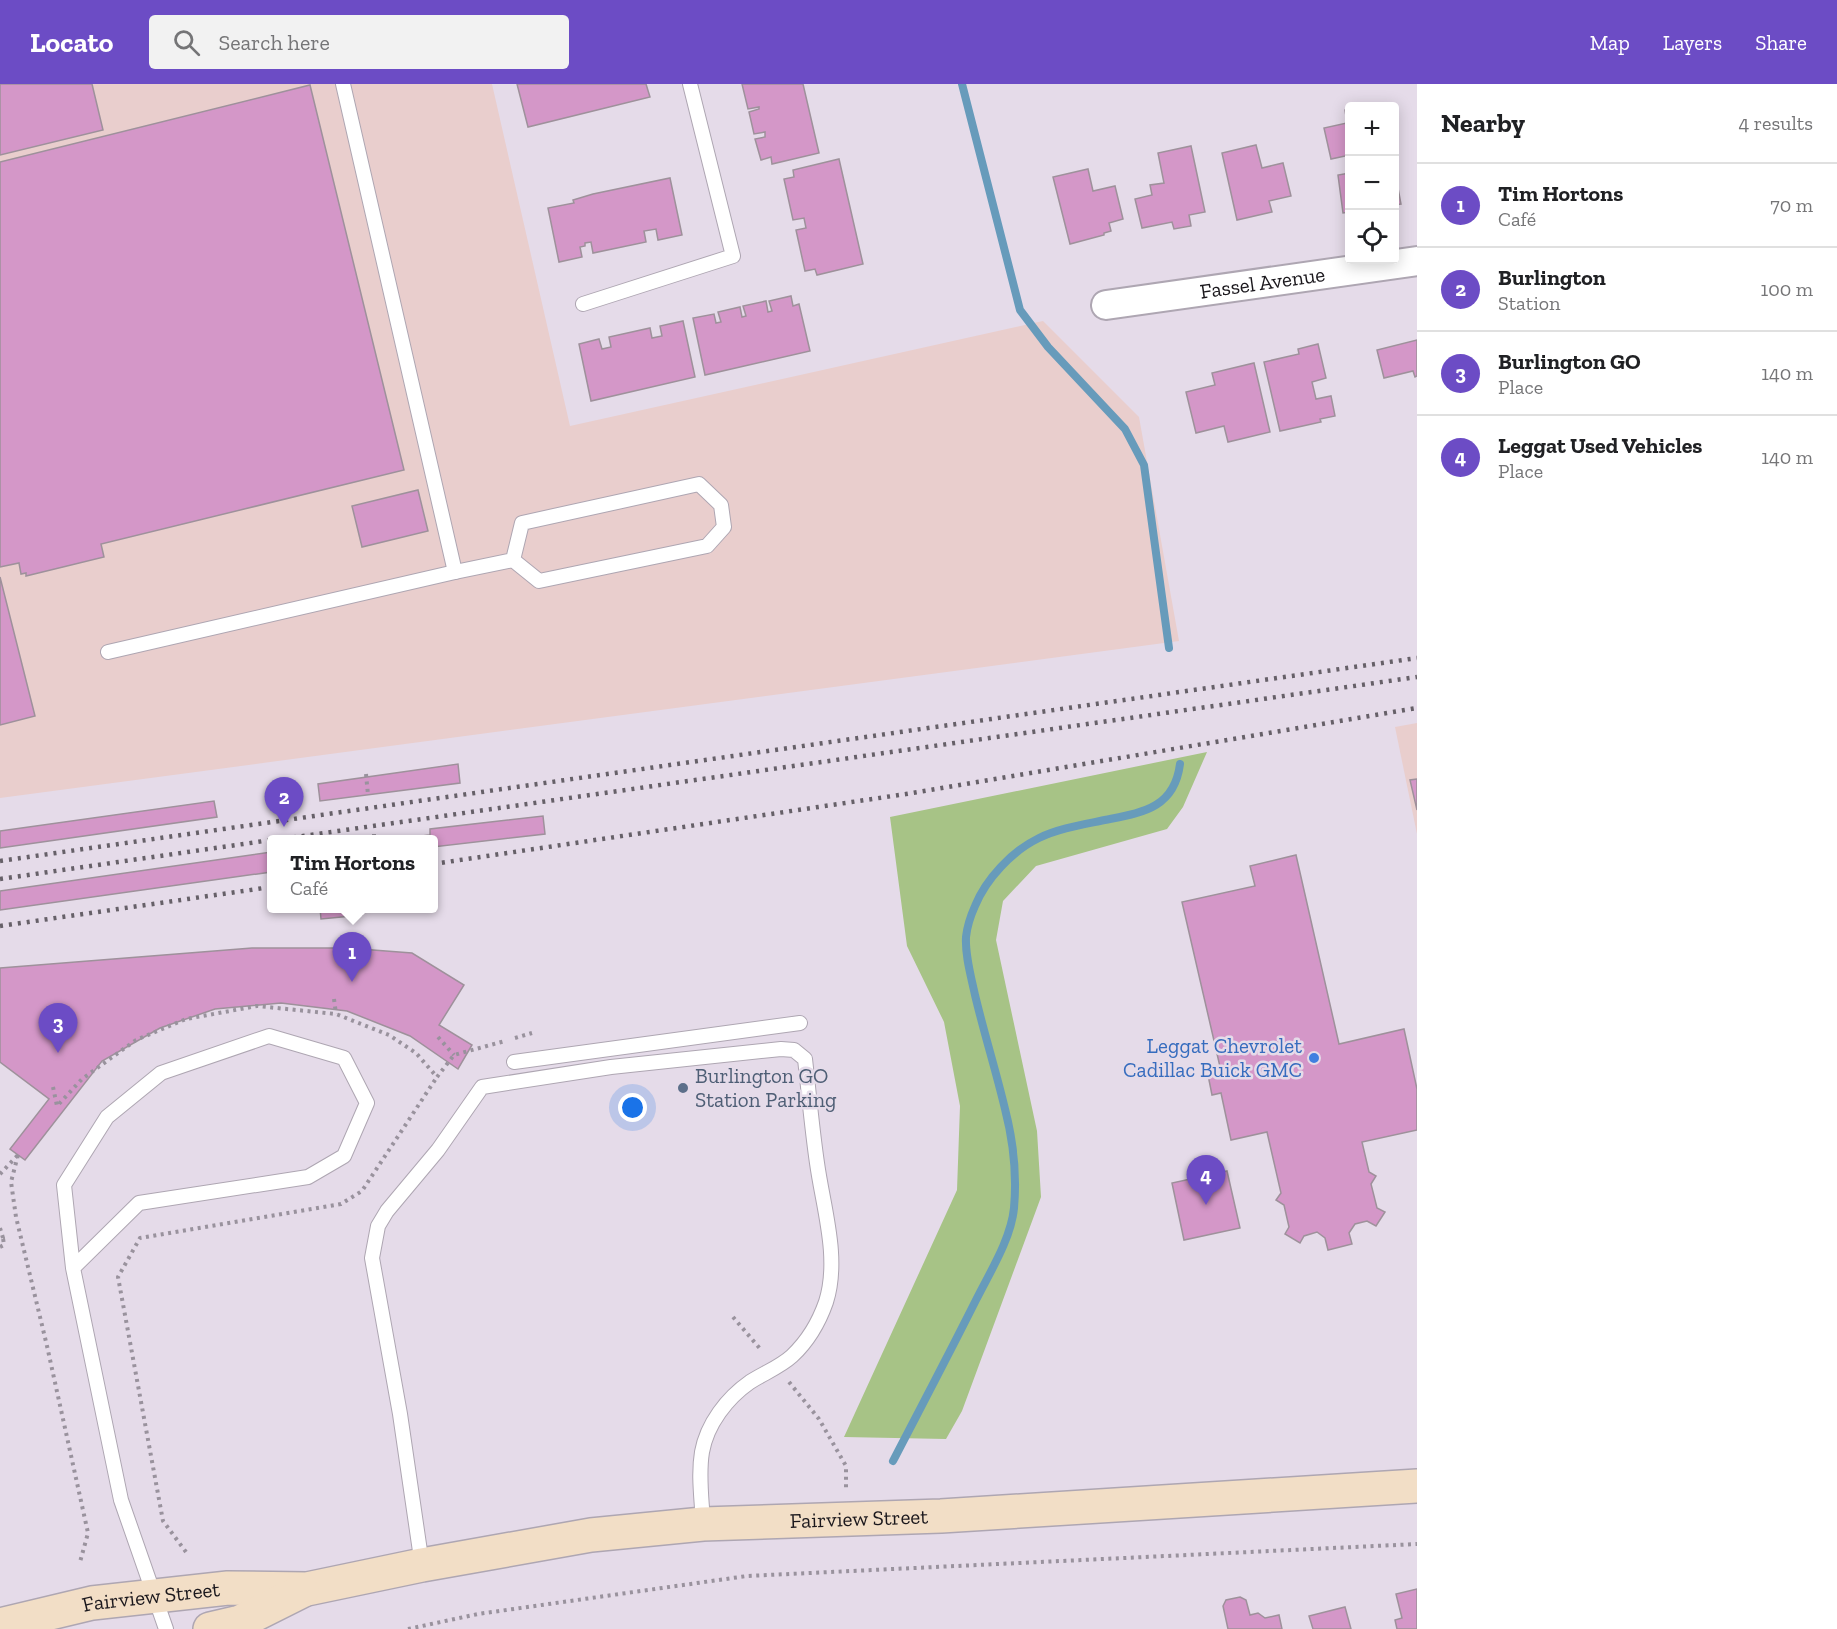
<!DOCTYPE html>
<meta charset="utf-8">
<style>
body{margin:0;font-family:"Zilla Slab",serif;background:#f2f2f2;color:#202124}
.controls{position:absolute;right:18px;top:18px;display:grid;overflow:hidden;border-radius:6px;box-shadow:0 3px 15px #0003}
.controls button{width:54px;height:54px;display:grid;place-items:center;padding:0;border:0;border-bottom:2px solid #e0e0e0;background:#fff;color:#202124;font:30px sans-serif}
.you{position:absolute;left:633px;top:1024px;width:21px;height:21px;margin:-15px;border:4px solid #fff;border-radius:50%;background:#1a73e8;box-shadow:0 0 0 9px #1a73e833}
.badge{display:grid;place-items:center;width:39px;height:39px;border-radius:50%;background:#6c4cc5;color:#fff;font-size:20px;font-weight:700}
.pin{position:absolute;translate:-50% -50px;filter:drop-shadow(0 2px 3px #0008)}
.pin::after{content:'';position:absolute;top:32px;width:21px;height:18px;background:inherit;clip-path:polygon(0 0,100% 0,50% 100%)}
.popup{position:absolute;left:267px;top:751px;width:171px;height:78px;box-sizing:border-box;display:grid;place-content:center;border-radius:6px;background:#fff;filter:drop-shadow(0 2px 4px #0005);font-size:20px;white-space:nowrap;color:#757577}
.popup b{font-size:22px;color:#202124}
.popup::after{content:'';position:absolute;left:50%;top:100%;margin-left:-12px;border:12px solid transparent;border-top-color:#fff}
.list{margin:0;padding:0;list-style:none}
h2{display:flex;justify-content:space-between;align-items:center;height:78px;margin:0;padding:0 24px;font-size:26px}
h2 small{font-size:20px;font-weight:400;color:#757577}
.list li{display:grid;grid-template-columns:39px 1fr auto;gap:18px;align-items:center;box-sizing:border-box;height:84px;padding:0 24px;border-top:2px solid #e0e0e0}
.list b{display:block;font-size:22px;white-space:nowrap}
.list p{margin:0;font-size:20px;white-space:nowrap;color:#757577}
.list em{font-size:20px;font-style:normal;color:#757577}
.icon{flex:none;width:33px;height:33px;fill:none;stroke:currentColor;stroke-width:2;stroke-linecap:round;stroke-linejoin:round}
.map{position:relative;flex:none;width:1417px;height:1545px;overflow:hidden}
header{display:flex;align-items:center;gap:36px;box-sizing:border-box;height:84px;padding:0 30px;background:#6c4cc5;color:#fff}
header strong{font-size:28px}
nav{display:flex;gap:33px;margin-inline-start:auto;font-size:21px}
.search{width:420px;height:54px;background:#f2f2f2;display:flex;align-items:center;gap:15px;box-sizing:border-box;padding:0 21px;border-radius:6px;color:#757577;font-size:22px}
main{display:flex}
aside{flex:1;background:#fff}
.map>svg:first-child{display:block}
.industrial{fill:#e9cecd}
.green{fill:#a7c386}
.lines{fill:none;stroke-linecap:round;stroke-linejoin:round}
.stream{stroke:#679bbb;stroke-width:8}
.building{fill:#d497c8;stroke:#9e919b;stroke-width:1.5}
.lane-casing{stroke:#aea6b2;stroke-width:16}
.street-casing{stroke:#aea6b2;stroke-width:32}
.secondary-casing{stroke:#aea6b2;stroke-width:36}
.path{stroke:#99929d;stroke-width:4;stroke-dasharray:3 4.5;stroke-linecap:butt}
.lane{stroke:#fff;stroke-width:14}
.street{stroke:#fff;stroke-width:28}
.secondary{stroke:#f2dec6;stroke-width:33}
.rail{stroke:#666068;stroke-width:4.5;stroke-dasharray:3 6;stroke-linecap:butt}
.shop-dot{fill:#3f7fe0;stroke:#e5dbe9;stroke-width:2}
.service-dot{fill:#5c6f8a;stroke:#e5dbe9;stroke-width:2}
.labels{text-anchor:middle;stroke-width:5;stroke-linejoin:round;paint-order:stroke}
.street-label{font-size:21px;fill:#1a171c;stroke:#e5dbe9}
.shop-label{font-size:21px;fill:#366cbe;stroke:#e5dbe9;text-anchor:end}
.service-label{font-size:21px;fill:#4e5e75;stroke:#e5dbe9;text-anchor:start}
</style>
<header>
<strong>Locato</strong>
<div class="search"><svg class="icon" aria-label="search" viewBox="0 0 24 24"><circle cx="10" cy="10" r="6"/><path d="M15 15l6 6"/></svg>Search here</div>
<nav><a>Map</a><a>Layers</a><a>Share</a></nav>
</header>
<main>
<div class="map">
<svg width="1417" height="1545" viewBox="0 0 1417 1545">
<rect width="100%" height="100%" fill="#e5dbe9"/>
<g class="industrial">
<path d="M0 0H492L570 342 1043 237 1139 333 1179 557 0 714Z"/>
<path d="M1417 639V750L1395 643Z"/>
</g>
<path class="green" d="M1207 668 1183 723 1167 745 1036 782 1003 817 996 856 1037 1047 1041 1113 962 1327 946 1355 844 1353 957 1106 960 1022 944 938 907 862 890 733Z"/>
<g class="lines">
<g class="stream">
<path d="M962 0 1020 226 1048 263 1125 345 1144 381 1169 564"/>
<path d="M893 1377C921 1323 949 1270 976 1216 990 1188 1011 1155 1014 1124 1017 1091 1013 1056 1005 1025 996 987 984 949 975 911 971 892 965 872 966 853 967 843 971 831 975 822 986 795 1012 767 1039 754 1057 745 1080 741 1100 737 1138 729 1174 727 1180 680"/>
</g>
</g>
<g class="building">
<path d="M0 0H92L103 46 0 71Z"/>
<path d="M517 0H646L650 13 528 43Z"/>
<path d="M742 0H803L819 69 772 80 771 73 761 76 755 55 765 53V48L754 50 749 28 759 25V23L748 25Z"/>
<path d="M310 1 404 386 101 460 104 473 26 492V489L21 490 19 479 0 483V78Z"/>
<path d="M1350 25V71L1331 75 1324 44 1347 39 1345 26Z"/>
<path d="M1256 61 1262 84 1283 79 1291 112 1269 117 1272 128 1237 136 1222 69Z"/>
<path d="M1191 62 1205 128 1189 131 1191 142 1174 145 1172 138 1142 144 1135 115 1152 111 1150 101 1164 99 1158 69Z"/>
<path d="M839 75 863 180 817 191 815 185 805 187 796 146 806 144 804 134 793 136 784 95 794 93 793 86Z"/>
<path d="M1394 83 1401 120 1394 121Z"/>
<path d="M1088 85 1093 107 1115 102 1123 135 1109 139 1111 147 1104 149V151L1070 160 1053 93Z"/>
<path d="M1350 89V128L1343 129 1338 91Z"/>
<path d="M670 94 682 151 658 156 656 145 644 147 646 158 593 169 591 158 585 159V162L580 163 582 173 559 178 548 124 574 119 573 116 593 110Z"/>
<path d="M791 212 793 222 799 220 810 267 705 291 693 234 714 230 716 239 721 238 718 228 740 223 742 233 746 232 743 222 766 217 768 228 772 227 769 217Z"/>
<path d="M683 237 695 293 591 317 579 260 599 255 602 265 611 263 609 253 650 244 652 254 662 252 660 242Z"/>
<path d="M1417 256V292L1415 293 1413 287 1384 294 1377 266Z"/>
<path d="M1318 260 1326 294 1312 298 1316 315 1331 312 1335 332 1320 335 1321 338 1280 347 1264 278 1299 270 1298 265Z"/>
<path d="M1254 279 1270 348 1228 358 1224 342 1196 349 1186 308 1215 301 1212 289Z"/>
<path d="M418 406 428 447 362 463 352 422Z"/>
<path d="M0 493 35 632 0 641Z"/>
<path d="M458 680 460 699 320 717 318 700Z"/>
<path d="M1417 695V726L1410 696Z"/>
<path d="M214 717 217 733 0 764V747Z"/>
<path d="M543 732 545 750 433 763V756H415L414 753 430 751V745Z"/>
<path d="M271 768V788L0 826V807Z"/>
<path d="M1296 771 1339 960 1404 945 1417 1005V1046L1362 1058 1369 1088 1376 1092 1371 1100 1377 1124 1385 1128 1376 1142 1367 1137 1355 1140 1349 1149 1352 1160 1328 1166 1325 1154 1317 1148 1304 1152 1300 1159 1285 1150 1289 1143 1284 1121 1276 1116 1281 1109 1267 1048 1231 1056 1221 1009 1212 1011 1208 991 1221 987 1182 818 1255 802 1250 782Z"/>
<path d="M320 824H361L362 831 321 835Z"/>
<path d="M252 864H347L412 869 464 901 439 941 472 961 458 985 410 952 347 927 281 919 215 925 160 944 102 977 25 1076 10 1065 49 1015 0 978V884Z"/>
<path d="M1227 1087 1240 1144 1184 1156 1172 1099Z"/>
<path d="M1417 1505V1545H1397L1395 1536 1402 1534 1396 1510Z"/>
<path d="M1240 1513 1246 1516 1250 1531 1258 1529 1265 1534 1279 1531 1282 1545H1228L1223 1522 1226 1516Z"/>
<path d="M1345 1523 1351 1545H1313L1309 1532Z"/>
</g>
<g class="lines">
<g class="lane-casing">
<g id="lane">
<path d="M343 0 455 488"/>
<path d="M583 220 733 172 690 0"/>
<path d="M108 568 455 488 513 476 539 497 707 462 724 443 721 421 699 400 522 439 513 476"/>
<path d="M514 978 800 939"/>
<path d="M73 1184 139 1119 308 1093 344 1072 367 1019 344 974 269 952 161 989 107 1033 64 1101 73 1184 121 1416 166 1545"/>
<path d="M422 1481 400 1330 372 1174 378 1142 387 1127 438 1066 482 1003 611 983 781 965 794 966 805 975C809 1010 812 1045 817 1079 823 1123 840 1174 826 1218 819 1238 808 1257 792 1272 780 1283 764 1289 750 1298 727 1314 707 1340 702 1368 698 1392 702 1416 703 1440"/>
</g>
</g>
<g class="street-casing">
<g id="street">
<path id="s1" d="M1106 221 1417 177"/>
</g>
</g>
<g class="secondary-casing">
<g id="secondary">
<path id="s2" d="M0 1541 92 1519 228 1504 307 1505 422 1481 591 1451 703 1440 941 1432 1417 1402"/>
<path d="M210 1545 240 1538 302 1507"/>
</g>
</g>
<g class="path">
<path d="M366 690 368 711"/>
<path d="M374 750V756"/>
<path d="M334 915 336 930"/>
<path d="M438 953 454 971"/>
<path d="M515 954 532 949"/>
<path d="M53 1003 57 1022 82 995 136 956 186 935 257 922 336 930 389 951 416 969 437 993 454 971 505 957"/>
<path d="M18 1071 11 1098 16 1133 47 1262 88 1449 80 1478"/>
<path d="M0 1090 18 1071"/>
<path d="M0 1144 3 1154 0 1155"/>
<path d="M0 1163 4 1161 3 1154"/>
<path d="M733 1233 762 1267"/>
<path d="M789 1298 819 1335 846 1382V1404"/>
<path d="M186 1468 163 1437 118 1193 140 1154 341 1120 362 1107 437 993"/>
<path d="M408 1545 478 1530 747 1492 1417 1460"/>
</g>
<use href="#lane" class="lane"/>
<use href="#street" class="street"/>
<use href="#secondary" class="secondary"/>
<g class="rail">
<path d="M275 756 1417 593"/>
<path d="M0 777 1417 574"/>
<path d="M433 780 906 710 1417 624"/>
<path d="M0 795 271 756"/>
<path d="M0 842 271 803"/>
</g>
</g>
<circle class="shop-dot" cx="1314" cy="974" r="6"/>
<circle class="service-dot" cx="683" cy="1004" r="6"/>
<g class="labels">
<g class="street-label">
<text dy="7" stroke="none"><textPath href="#s1" startOffset="158">Fassel Avenue</textPath></text>
<text dy="7" stroke="none"><textPath href="#s2" startOffset="868">Fairview Street</textPath></text>
<text dy="7" stroke="none"><textPath href="#s2" startOffset="154">Fairview Street</textPath></text>
</g>
<g class="shop-label">
<text x="1302" y="969">Leggat Chevrolet<tspan x="1302" dy="24">Cadillac Buick GMC</tspan></text>
</g>
<g class="service-label">
<text x="695" y="999">Burlington GO<tspan x="695" dy="24">Station Parking</tspan></text>
</g>
</g>
</svg>
<div class="controls">
<button>+</button>
<button>−</button>
<button><svg class="icon" aria-label="locate" viewBox="0 0 24 24"><circle cx="12" cy="12" r="6"/><path d="M12 2v4M12 18v4M2 12h4M18 12h4"/></svg></button>
</div>
<div class="you"></div>
<div class="pin badge" style="left:352px;top:898px">1</div>
<div class="popup"><b>Tim Hortons</b>Café</div>
<div class="pin badge" style="left:284px;top:743px">2</div>
<div class="pin badge" style="left:58px;top:969px">3</div>
<div class="pin badge" style="left:1206px;top:1121px">4</div>
</div>
<aside>
<h2>Nearby<small>4 results</small></h2>
<ul class="list">
<li><span class="badge">1</span><div><b>Tim Hortons</b><p>Café</p></div><em>70 m</em></li>
<li><span class="badge">2</span><div><b>Burlington</b><p>Station</p></div><em>100 m</em></li>
<li><span class="badge">3</span><div><b>Burlington GO</b><p>Place</p></div><em>140 m</em></li>
<li><span class="badge">4</span><div><b>Leggat Used Vehicles</b><p>Place</p></div><em>140 m</em></li>
</ul>
</aside>
</main>
